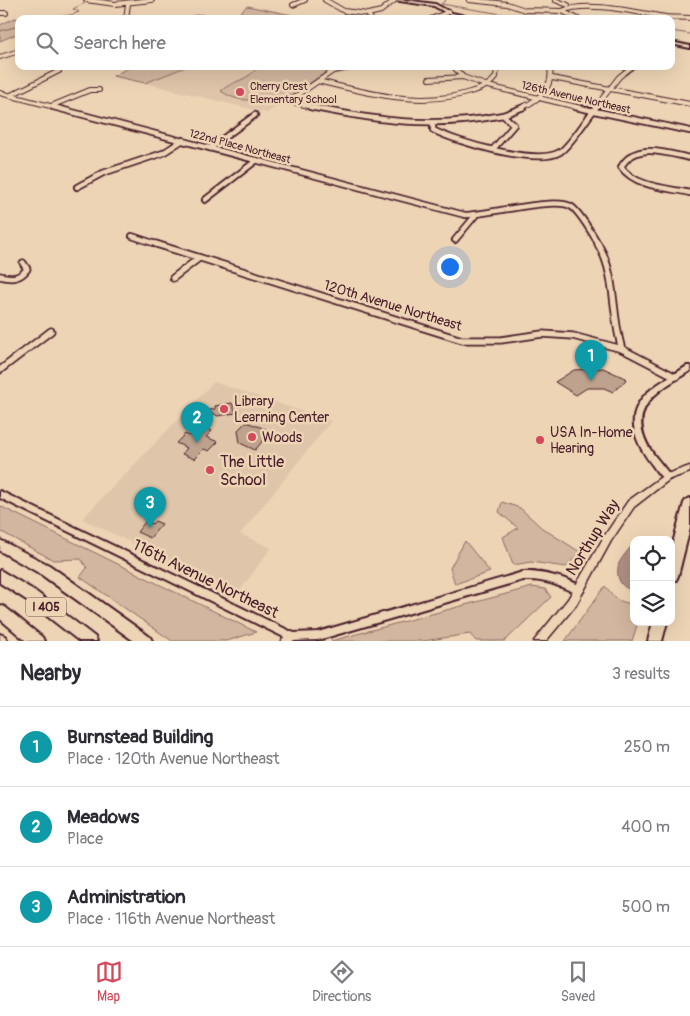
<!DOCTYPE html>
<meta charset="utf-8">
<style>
body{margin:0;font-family:Pangolin,sans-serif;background:#f7f7f7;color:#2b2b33}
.controls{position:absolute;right:15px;bottom:15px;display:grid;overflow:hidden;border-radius:10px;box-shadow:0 5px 20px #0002}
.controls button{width:45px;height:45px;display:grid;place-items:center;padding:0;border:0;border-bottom:1px solid #e1e1e2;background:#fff;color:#2b2b33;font:25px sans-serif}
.you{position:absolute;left:449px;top:266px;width:18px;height:18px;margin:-12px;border:4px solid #fff;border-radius:50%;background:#1a73e8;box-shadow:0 0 0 8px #1a73e833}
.badge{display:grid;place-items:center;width:32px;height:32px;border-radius:50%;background:#d1495b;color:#fff;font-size:16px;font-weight:700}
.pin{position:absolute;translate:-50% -41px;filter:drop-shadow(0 1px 2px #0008)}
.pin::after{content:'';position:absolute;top:26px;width:18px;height:15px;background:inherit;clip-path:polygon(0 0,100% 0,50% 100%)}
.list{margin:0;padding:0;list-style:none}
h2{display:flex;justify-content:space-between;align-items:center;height:65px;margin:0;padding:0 20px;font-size:21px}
h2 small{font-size:16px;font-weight:400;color:#7c7c81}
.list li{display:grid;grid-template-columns:32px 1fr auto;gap:15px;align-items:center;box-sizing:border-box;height:80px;padding:0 20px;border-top:1px solid #e1e1e2}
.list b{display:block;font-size:19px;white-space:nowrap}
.list p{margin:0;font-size:16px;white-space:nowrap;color:#7c7c81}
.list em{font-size:16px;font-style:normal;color:#7c7c81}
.icon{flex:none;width:28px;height:28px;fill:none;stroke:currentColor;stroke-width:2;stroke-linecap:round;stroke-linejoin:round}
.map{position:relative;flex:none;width:690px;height:641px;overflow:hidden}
.search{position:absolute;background:#fff;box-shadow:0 5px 20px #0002;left:15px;right:15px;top:15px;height:55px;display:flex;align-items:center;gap:12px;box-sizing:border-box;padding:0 18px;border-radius:10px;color:#7c7c81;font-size:19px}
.sheet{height:305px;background:#fff}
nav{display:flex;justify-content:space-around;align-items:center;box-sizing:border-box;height:70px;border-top:1px solid #e1e1e2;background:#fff;font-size:14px;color:#7c7c81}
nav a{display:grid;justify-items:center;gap:2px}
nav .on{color:#d1495b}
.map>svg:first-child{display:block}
.built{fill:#dfc5a9}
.green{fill:#d2b69f;stroke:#8e6a65}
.water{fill:#af8f81;stroke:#87625f}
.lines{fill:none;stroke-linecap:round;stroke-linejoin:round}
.stream{stroke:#87625f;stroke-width:1}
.building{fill:#bfa28e;stroke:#4a1f2b}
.minor-far3-casing{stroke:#4a1f2b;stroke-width:6}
.minor-far2-casing{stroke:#4a1f2b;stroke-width:8}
.minor-far1-casing{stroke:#4a1f2b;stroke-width:9}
.minor-casing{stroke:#4a1f2b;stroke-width:11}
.tertiary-casing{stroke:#4a1f2b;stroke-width:4}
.secondary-casing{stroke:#4a1f2b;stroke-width:3}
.motorway-casing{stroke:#4a1f2b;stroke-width:4}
.minor-far3{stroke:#edd4b5;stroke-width:4}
.minor-far2{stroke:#edd4b5;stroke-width:4.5}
.minor-far1{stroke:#edd4b5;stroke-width:5.5}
.minor{stroke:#edd4b5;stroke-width:8}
.tertiary{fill:#edd4b5;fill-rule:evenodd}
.secondary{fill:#edd4b5;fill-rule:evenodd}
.motorway{fill:#edd4b5;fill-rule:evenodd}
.poi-dot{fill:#d1495b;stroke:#edd4b5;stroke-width:2}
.labels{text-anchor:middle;stroke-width:5;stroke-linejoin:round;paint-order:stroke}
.far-poi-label{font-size:11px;fill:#4a1f2b;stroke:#edd4b5;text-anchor:start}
.far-street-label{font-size:11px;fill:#4a1f2b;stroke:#edd4b5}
.shield{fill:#edd4b5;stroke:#7b5554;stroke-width:1}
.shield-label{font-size:12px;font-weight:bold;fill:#4a1f2b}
.street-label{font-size:14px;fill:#4a1f2b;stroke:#edd4b5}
.poi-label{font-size:14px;fill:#4a1f2b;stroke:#edd4b5;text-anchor:start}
.near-poi-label{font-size:16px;fill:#4a1f2b;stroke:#edd4b5;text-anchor:start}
.near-street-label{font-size:16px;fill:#4a1f2b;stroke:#edd4b5}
</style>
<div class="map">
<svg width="690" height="641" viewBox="0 0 690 641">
<rect width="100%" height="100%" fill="#edd4b5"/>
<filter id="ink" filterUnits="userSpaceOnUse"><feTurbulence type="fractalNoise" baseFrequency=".02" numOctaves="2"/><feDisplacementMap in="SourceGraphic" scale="10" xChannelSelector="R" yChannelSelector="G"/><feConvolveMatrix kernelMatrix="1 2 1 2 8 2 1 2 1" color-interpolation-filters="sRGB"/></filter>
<g filter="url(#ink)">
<g class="built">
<path d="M188 66H316L331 69 267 113 145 83Z"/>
<path d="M214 382 331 421 240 534 271 548 238 593 82 519Z"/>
</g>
<g class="green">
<path d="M247 6 297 16 283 19H233Z"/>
<path d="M15 18 19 19V33L0 41V25Z"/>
<path d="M132 66H188L145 83 113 76Z"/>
<path d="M258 66H316L331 69 288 98C261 95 245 108 221 91 233 80 249 81 258 66Z"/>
<path d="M502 502 520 508 542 528 580 552 566 567 531 562 513 565 503 537 518 528 499 512Z"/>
<path d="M0 506 256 632 227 641H172L80 577 87 568 81 559 53 560 0 531Z"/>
<path d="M465 541 490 572 455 584 450 568Z"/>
<path d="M605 586 617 600 634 605V622H638L632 641H565Z"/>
<path d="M532 587 545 589 551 597 505 641H476L470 634 423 641H331Z"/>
</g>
<path class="water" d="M634 543V590C620 589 615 576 619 563 622 557 629 549 634 543Z"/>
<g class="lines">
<g class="stream">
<path d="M446 0 441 4 532 19"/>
<path d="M34 19C48 12 64 20 79 12L73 9 85 3"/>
<path d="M0 31 19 26"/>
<path d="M671 31 690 34"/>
</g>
</g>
<g class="building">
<path d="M603 368 627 379 613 392 604 388H587L576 395 555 382 574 370Z"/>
<path d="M232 403 236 413 217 416 215 414H211L210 410 215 409V406Z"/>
<path d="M246 422 271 431 255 450 240 443 238 430Z"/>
<path d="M199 426 212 431 206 437 218 442 209 451 204 449 194 459 182 454 187 448 176 443 185 434 190 436Z"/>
<path d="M146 521 152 524 155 521 162 524 150 538 137 532Z"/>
</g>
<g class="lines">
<g class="minor-far3-casing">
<g id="minor-far3">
<path d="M86 0 115 4 152 0"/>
<path d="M325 0 344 11 368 14"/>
<path d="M469 0 507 4 525 10 562 11 578 19"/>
<path d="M555 0 568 5"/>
<path d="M293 5 305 0"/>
<path d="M562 11C587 0 639 13 666 17 674 18 682 17 690 18"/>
<path d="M0 13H6"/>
<path d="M126 19 128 4"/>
<path d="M192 19 201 17 200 19"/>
<path d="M371 19 368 14 381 11 395 0"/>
<path d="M431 19 448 12"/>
<path d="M0 57 19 51"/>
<path d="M453 66 463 77"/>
<path d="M552 78 690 104"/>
<path d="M429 79 463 77 488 86 581 108"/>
<path d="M318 81C367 93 420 108 470 92 480 89 489 86 496 77L497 66"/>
<path d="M0 93 58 108"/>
<path d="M11 95 59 71"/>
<path d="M289 101 316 108"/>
<path d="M289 101 333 71 361 66"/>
<path d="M51 106 90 90H99"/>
<path d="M521 108C539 100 554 88 550 67L566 66"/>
<path d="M595 108 619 77 633 66"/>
</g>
</g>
<g class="minor-far2-casing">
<g id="minor-far2">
<path d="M53 107 465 215C485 215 558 196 572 207 581 214 593 235 599 245"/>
<path d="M310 107C380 121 432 129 503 115"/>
<path d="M575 107 690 131"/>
<path d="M433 125V130C456 142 537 166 560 152 570 146 588 117 596 107"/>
<path d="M210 148 255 115"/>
<path d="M494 148 514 125 503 115 524 107"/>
<path d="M690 158C666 153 636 141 621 167 635 187 668 188 690 193"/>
<path d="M77 187 103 173 163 153 183 140"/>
<path d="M205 200 257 160"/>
<path d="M132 236 159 245"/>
<path d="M455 240 475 216"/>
</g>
</g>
<g class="minor-far1-casing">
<g id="minor-far1">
<path d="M156 244 462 340H501L542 334 573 336 622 349 676 377"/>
<path d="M598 244C617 275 611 315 622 349"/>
<path d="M0 276C11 279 20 279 27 269L23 263"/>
<path d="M173 278 199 258"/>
<path d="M0 370 51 331"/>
</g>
</g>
<g class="minor-casing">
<path id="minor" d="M286 641 293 637"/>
</g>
<g class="tertiary-casing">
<g id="tertiary">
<path d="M393 0H404L435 4 452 13 478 19H469L450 15 434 6Z"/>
<path d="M671 42 690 46V48L671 44Z"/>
<path d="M687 366H690V371C659 390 625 407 650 449 656 459 665 467 671 477L670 479C662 481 657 472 653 466 635 443 623 415 648 392 659 382 674 375 687 366Z"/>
<path d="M0 491 294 633 318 632 523 572C538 571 575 578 584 590L582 593 579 594C558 586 547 579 523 580L318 640 292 641 0 498Z"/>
</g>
</g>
<g class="secondary-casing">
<path id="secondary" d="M690 466V472L670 479 634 507 611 541 576 605 546 641H534L568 599 605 535 628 501 664 475Z"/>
</g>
<g class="motorway-casing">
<g id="motorway">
<path d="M690 498V528L678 576 676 580 671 581V550L684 503 686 500Z"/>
<path d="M0 540 49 565 150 637 152 641H134L39 573 0 551Z"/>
<path d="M0 570 35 591 95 637 97 641H79L25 599 0 583Z"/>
<path d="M0 605 5 607 42 637 44 641H26L0 619Z"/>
<path d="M653 622H667L662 641H648Z"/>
<path d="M0 634 5 636 8 641H0Z"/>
</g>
</g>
<use href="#minor-far3" class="minor-far3"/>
<use href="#minor-far2" class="minor-far2"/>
<use href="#minor-far1" class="minor-far1"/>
<use href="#minor" class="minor"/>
<use href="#tertiary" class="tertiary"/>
<use href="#secondary" class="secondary"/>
<use href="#motorway" class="motorway"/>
</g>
</g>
<g class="poi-dot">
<circle cx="240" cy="92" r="5"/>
<circle cx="224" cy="409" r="5"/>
<circle cx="252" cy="437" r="5"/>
<circle cx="540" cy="440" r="5"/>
<circle cx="210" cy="470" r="5"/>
</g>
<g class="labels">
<g class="far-poi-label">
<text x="250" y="90">Cherry Crest<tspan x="250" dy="13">Elementary School</tspan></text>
</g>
<g class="far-street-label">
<text transform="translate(576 97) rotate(13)" y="4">126th Avenue Northeast</text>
<text transform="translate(240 146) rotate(15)" y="4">122nd Place Northeast</text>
</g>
<rect class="shield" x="26" y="597.5" width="40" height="19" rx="4"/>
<g class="shield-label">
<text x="46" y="611">I 405</text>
</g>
<g class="street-label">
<text transform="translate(393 305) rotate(17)" y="5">120th Avenue Northeast</text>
</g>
<g class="poi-label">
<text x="234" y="406">Library<tspan x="234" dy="16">Learning Center</tspan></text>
<text x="550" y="437">USA In-Home<tspan x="550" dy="16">Hearing</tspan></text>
<text x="262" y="442">Woods</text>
</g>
<g class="near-poi-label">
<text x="220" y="467">The Little<tspan x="220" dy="18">School</tspan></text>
</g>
<g class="near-street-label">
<text transform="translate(592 537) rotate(-58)" y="6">Northup Way</text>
<text transform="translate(206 578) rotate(26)" y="6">116th Avenue Northeast</text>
</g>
</g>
</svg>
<div class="controls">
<button><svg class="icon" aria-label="locate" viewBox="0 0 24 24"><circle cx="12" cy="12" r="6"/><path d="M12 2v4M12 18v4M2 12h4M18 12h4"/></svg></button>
<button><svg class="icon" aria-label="layers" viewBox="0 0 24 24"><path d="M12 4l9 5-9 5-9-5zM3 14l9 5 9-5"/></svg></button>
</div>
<div class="you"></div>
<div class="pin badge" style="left:591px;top:381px;background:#0f9aa8">1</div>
<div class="pin badge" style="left:197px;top:443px;background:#0f9aa8">2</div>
<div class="pin badge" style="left:150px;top:528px;background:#0f9aa8">3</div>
<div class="search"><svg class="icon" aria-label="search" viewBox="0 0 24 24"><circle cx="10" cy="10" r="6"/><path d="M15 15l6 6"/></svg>Search here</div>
</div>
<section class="sheet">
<h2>Nearby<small>3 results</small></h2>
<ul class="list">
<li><span class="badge" style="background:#0f9aa8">1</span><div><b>Burnstead Building</b><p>Place · 120th Avenue Northeast</p></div><em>250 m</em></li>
<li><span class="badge" style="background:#0f9aa8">2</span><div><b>Meadows</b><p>Place</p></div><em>400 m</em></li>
<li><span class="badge" style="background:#0f9aa8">3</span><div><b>Administration</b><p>Place · 116th Avenue Northeast</p></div><em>500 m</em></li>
</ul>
</section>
<nav>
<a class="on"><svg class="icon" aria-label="map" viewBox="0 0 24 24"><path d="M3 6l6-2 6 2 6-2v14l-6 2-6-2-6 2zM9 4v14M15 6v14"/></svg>Map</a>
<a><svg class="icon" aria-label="directions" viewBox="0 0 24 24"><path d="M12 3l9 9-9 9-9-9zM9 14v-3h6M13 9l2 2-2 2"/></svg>Directions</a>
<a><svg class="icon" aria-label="saved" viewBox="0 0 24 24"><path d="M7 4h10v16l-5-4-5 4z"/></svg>Saved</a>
</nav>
